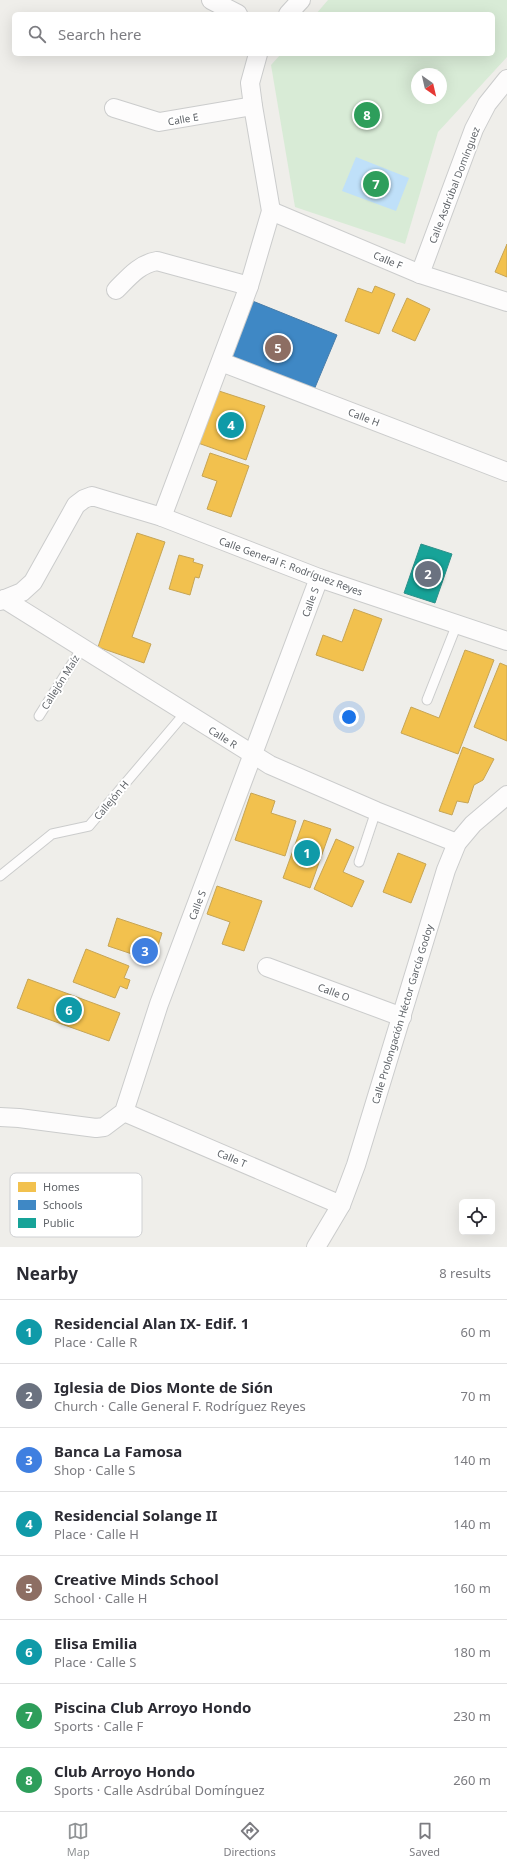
<!DOCTYPE html>
<meta charset="utf-8">
<style>
body{margin:0;font-family:"Noto Sans",sans-serif;background:#f2f2f3;color:#2b2b33}
.controls{position:absolute;right:12px;bottom:12px;display:grid;overflow:hidden;border-radius:6px;box-shadow:0 4px 16px #0002}
.controls button{width:36px;height:36px;display:grid;place-items:center;padding:0;border:0;border-bottom:1px solid #e1e1e2;background:#fff;color:#2b2b33;font:20px sans-serif}
.compass{position:absolute;left:411px;top:68px;width:36px;height:36px;border-radius:50%;background:#fff;box-shadow:0 4px 16px #0002;rotate:146deg}
.you{position:absolute;left:349px;top:717px;width:14px;height:14px;margin:-10px;border:3px solid #fff;border-radius:50%;background:#1a73e8;box-shadow:0 0 0 6px #1a73e833}
.badge{display:grid;place-items:center;width:26px;height:26px;border-radius:50%;background:#919496;color:#fff;font-size:13px;font-weight:700}
.pin{position:absolute;translate:-50% -50%;border:2px solid #fff;box-shadow:0 1px 4px #0006}
.list{margin:0;padding:0;list-style:none}
h2{display:flex;justify-content:space-between;align-items:center;height:52px;margin:0;padding:0 16px;font-size:17px}
h2 small{font-size:13px;font-weight:400;color:#7c7c81}
.list li{display:grid;grid-template-columns:26px 1fr auto;gap:12px;align-items:center;box-sizing:border-box;height:64px;padding:0 16px;border-top:1px solid #e1e1e2}
.list b{display:block;font-size:15px;white-space:nowrap}
.list p{margin:0;font-size:13px;white-space:nowrap;color:#7c7c81}
.list em{font-size:13px;font-style:normal;color:#7c7c81}
.icon{flex:none;width:22px;height:22px;fill:none;stroke:currentColor;stroke-width:2;stroke-linecap:round;stroke-linejoin:round}
.map{position:relative;flex:none;width:507px;height:1247px;overflow:hidden}
.search{position:absolute;background:#fff;box-shadow:0 4px 16px #0002;left:12px;right:12px;top:12px;height:44px;display:flex;align-items:center;gap:10px;box-sizing:border-box;padding:0 14px;border-radius:6px;color:#7c7c81;font-size:15px}
.sheet{height:564px;background:#fff}
nav{display:flex;justify-content:space-around;align-items:center;box-sizing:border-box;height:56px;border-top:1px solid #e1e1e2;background:#fff;font-size:11px;color:#7c7c81}
nav a{display:grid;justify-items:center;gap:2px}
nav .on{color:#919496}
.map>svg:first-child{display:block}
.green{fill:#d8ebd6;fill-rule:evenodd}
.water{fill:#bfe0f9}
.homes{fill:#f2c14e;stroke:#c6a556}
.schools{fill:#3f88c5;stroke:#497da9}
.public{fill:#17a398;stroke:#2d908a}
.lines{fill:none;stroke-linecap:round;stroke-linejoin:round}
.service-casing{stroke:#cbcccc;stroke-width:11}
.minor-casing{stroke:#cbcccc;stroke-width:20}
.service{stroke:#fdfcfc;stroke-width:9}
.minor{stroke:#fdfcfc;stroke-width:18}
.labels{text-anchor:middle;stroke-width:4;stroke-linejoin:round;paint-order:stroke}
.street-label{font-size:10px;fill:#5f6368;stroke:#fff}
.key{fill:#fff;stroke:#cfd0d2;stroke-width:1}
.key-label{font-size:11px;fill:#5f6368}
</style>
<div class="map">
<svg width="507" height="1247" viewBox="0 0 507 1247">
<rect width="100%" height="100%" fill="#efeeea"/>
<path class="green" d="M328 0H507V57L438 132 405 244 295 207 271 65 281 54H493V14H316ZM417 74H441V98H417Z"/>
<path class="water" d="M356 157 409 178 396 211 342 191Z"/>
<g class="homes">
<path d="M507 244V277L495 272Z"/>
<path d="M375 286 395 294 379 334 345 321 358 288 372 293Z"/>
<path d="M407 298 430 309 415 341 392 331Z"/>
<path d="M216 390 265 406 246 460 198 443Z"/>
<path d="M210 453 249 466 231 517 207 509 217 481 202 476Z"/>
<path d="M137 533 165 542 132 637 151 644 144 663 98 647Z"/>
<path d="M179 555 194 559 193 562 203 565 199 578 195 577 190 595 169 589Z"/>
<path d="M354 609 382 619 363 671 316 655 323 635 342 642Z"/>
<path d="M465 650 494 660 458 754 401 733 411 707 439 718Z"/>
<path d="M500 663 507 666V741L474 727Z"/>
<path d="M463 747 494 759 483 780 474 785 468 803 457 801 452 815 439 811Z"/>
<path d="M251 793 275 801 271 813 296 821 285 856 235 840Z"/>
<path d="M304 820 331 829 310 888 283 878Z"/>
<path d="M336 839 354 847 343 872 364 881 352 907 314 889Z"/>
<path d="M398 853 426 864 411 903 383 892Z"/>
<path d="M217 886 262 901 244 951 222 944 230 922 207 914Z"/>
<path d="M117 918 162 933 153 961 108 946Z"/>
<path d="M86 949 129 966 124 978 130 980 127 989 120 986 115 998 73 982Z"/>
<path d="M28 979 120 1013 109 1041 17 1008Z"/>
</g>
<path class="schools" d="M245 298 337 335 311 397 221 362Z"/>
<path class="public" d="M421 544 452 554 435 603 404 593Z"/>
<g class="lines">
<g class="service-casing">
<g id="service">
<path d="M427 700 457 624"/>
<path d="M39 716 82 648"/>
<path d="M359 862 376 811"/>
<path d="M0 876 52 834 89 826 185 713"/>
</g>
</g>
<g class="minor-casing">
<g id="minor">
<path d="M211 0 238 14"/>
<path d="M288 14 301 0"/>
<path d="M114 108 159 122 253 106"/>
<path d="M271 211 420 274 507 302"/>
<path d="M420 274 474 129 487 104 507 79"/>
<path d="M116 290C128 278 139 264 157 261L249 286"/>
<path d="M221 362 507 472"/>
<path d="M162 517 249 286 271 211 253 106 250 83 258 54"/>
<path d="M4 599 270 765 376 811 457 843"/>
<path d="M0 601 22 592 33 582 76 505 84 499 92 496 162 517 319 578 507 641"/>
<path d="M267 967 402 1017"/>
<path d="M124 1112 341 1205"/>
<path d="M0 1117 19 1118 96 1128 104 1127 124 1112 159 1004 319 578"/>
<path d="M316 1247 341 1205 356 1165 446 870 457 843 473 824 507 795"/>
</g>
</g>
<use href="#service" class="service"/>
<use href="#minor" class="minor"/>
</g>
<g class="labels">
<g class="street-label">
<text transform="translate(183 119) rotate(-10)" y="4">Calle E</text>
<text transform="translate(454 185) rotate(-69)" y="4">Calle Asdrúbal Domínguez</text>
<text transform="translate(388 260) rotate(23)" y="4">Calle F</text>
<text transform="translate(364 417) rotate(21)" y="4">Calle H</text>
<text transform="translate(291 566) rotate(20)" y="4">Calle General F. Rodríguez Reyes</text>
<text transform="translate(310 602) rotate(-70)" y="4">Calle S</text>
<text transform="translate(60 682) rotate(-58)" y="4">Callejón Maíz</text>
<text transform="translate(223 737) rotate(32)" y="4">Calle R</text>
<text transform="translate(111 800) rotate(-50)" y="4">Callejón H</text>
<text transform="translate(197 905) rotate(-69)" y="4">Calle S</text>
<text transform="translate(334 992) rotate(20)" y="4">Calle O</text>
<text transform="translate(402 1014) rotate(-73)" y="4">Calle Prolongación Héctor García Godoy</text>
<text transform="translate(232 1158) rotate(23)" y="4">Calle T</text>
</g>
</g>
<rect x="10" y="1173" width="132" height="64" rx="6" class="key"/>
<rect x="18" y="1182" width="18" height="10" fill="#f2c14e"/>
<rect x="18" y="1200" width="18" height="10" fill="#3f88c5"/>
<rect x="18" y="1218" width="18" height="10" fill="#17a398"/>
<g class="key-label">
<text x="43" y="1191">Homes</text>
<text x="43" y="1209">Schools</text>
<text x="43" y="1227">Public</text>
</g>
</svg>
<div class="controls">
<button><svg class="icon" aria-label="locate" viewBox="0 0 24 24"><circle cx="12" cy="12" r="6"/><path d="M12 2v4M12 18v4M2 12h4M18 12h4"/></svg></button>
</div>
<svg class="compass" viewBox="-18 -18 36 36"><path d="M0-13l5 13h-10z" fill="#e53935"/><path d="M0 13l5-13h-10z" fill="#7c7c81"/></svg>
<div class="you"></div>
<div class="pin badge" style="left:307px;top:853px;background:#0f9aa8">1</div>
<div class="pin badge" style="left:428px;top:574px;background:#6b7280">2</div>
<div class="pin badge" style="left:145px;top:951px;background:#3f7fe0">3</div>
<div class="pin badge" style="left:231px;top:425px;background:#0f9aa8">4</div>
<div class="pin badge" style="left:278px;top:348px;background:#8d6e63">5</div>
<div class="pin badge" style="left:69px;top:1010px;background:#0f9aa8">6</div>
<div class="pin badge" style="left:376px;top:184px;background:#2e9e5b">7</div>
<div class="pin badge" style="left:367px;top:115px;background:#2e9e5b">8</div>
<div class="search"><svg class="icon" aria-label="search" viewBox="0 0 24 24"><circle cx="10" cy="10" r="6"/><path d="M15 15l6 6"/></svg>Search here</div>
</div>
<section class="sheet">
<h2>Nearby<small>8 results</small></h2>
<ul class="list">
<li><span class="badge" style="background:#0f9aa8">1</span><div><b>Residencial Alan IX- Edif. 1</b><p>Place · Calle R</p></div><em>60 m</em></li>
<li><span class="badge" style="background:#6b7280">2</span><div><b>Iglesia de Dios Monte de Sión</b><p>Church · Calle General F. Rodríguez Reyes</p></div><em>70 m</em></li>
<li><span class="badge" style="background:#3f7fe0">3</span><div><b>Banca La Famosa</b><p>Shop · Calle S</p></div><em>140 m</em></li>
<li><span class="badge" style="background:#0f9aa8">4</span><div><b>Residencial Solange II</b><p>Place · Calle H</p></div><em>140 m</em></li>
<li><span class="badge" style="background:#8d6e63">5</span><div><b>Creative Minds School</b><p>School · Calle H</p></div><em>160 m</em></li>
<li><span class="badge" style="background:#0f9aa8">6</span><div><b>Elisa Emilia</b><p>Place · Calle S</p></div><em>180 m</em></li>
<li><span class="badge" style="background:#2e9e5b">7</span><div><b>Piscina Club Arroyo Hondo</b><p>Sports · Calle F</p></div><em>230 m</em></li>
<li><span class="badge" style="background:#2e9e5b">8</span><div><b>Club Arroyo Hondo</b><p>Sports · Calle Asdrúbal Domínguez</p></div><em>260 m</em></li>
</ul>
</section>
<nav>
<a class="on"><svg class="icon" aria-label="map" viewBox="0 0 24 24"><path d="M3 6l6-2 6 2 6-2v14l-6 2-6-2-6 2zM9 4v14M15 6v14"/></svg>Map</a>
<a><svg class="icon" aria-label="directions" viewBox="0 0 24 24"><path d="M12 3l9 9-9 9-9-9zM9 14v-3h6M13 9l2 2-2 2"/></svg>Directions</a>
<a><svg class="icon" aria-label="saved" viewBox="0 0 24 24"><path d="M7 4h10v16l-5-4-5 4z"/></svg>Saved</a>
</nav>
